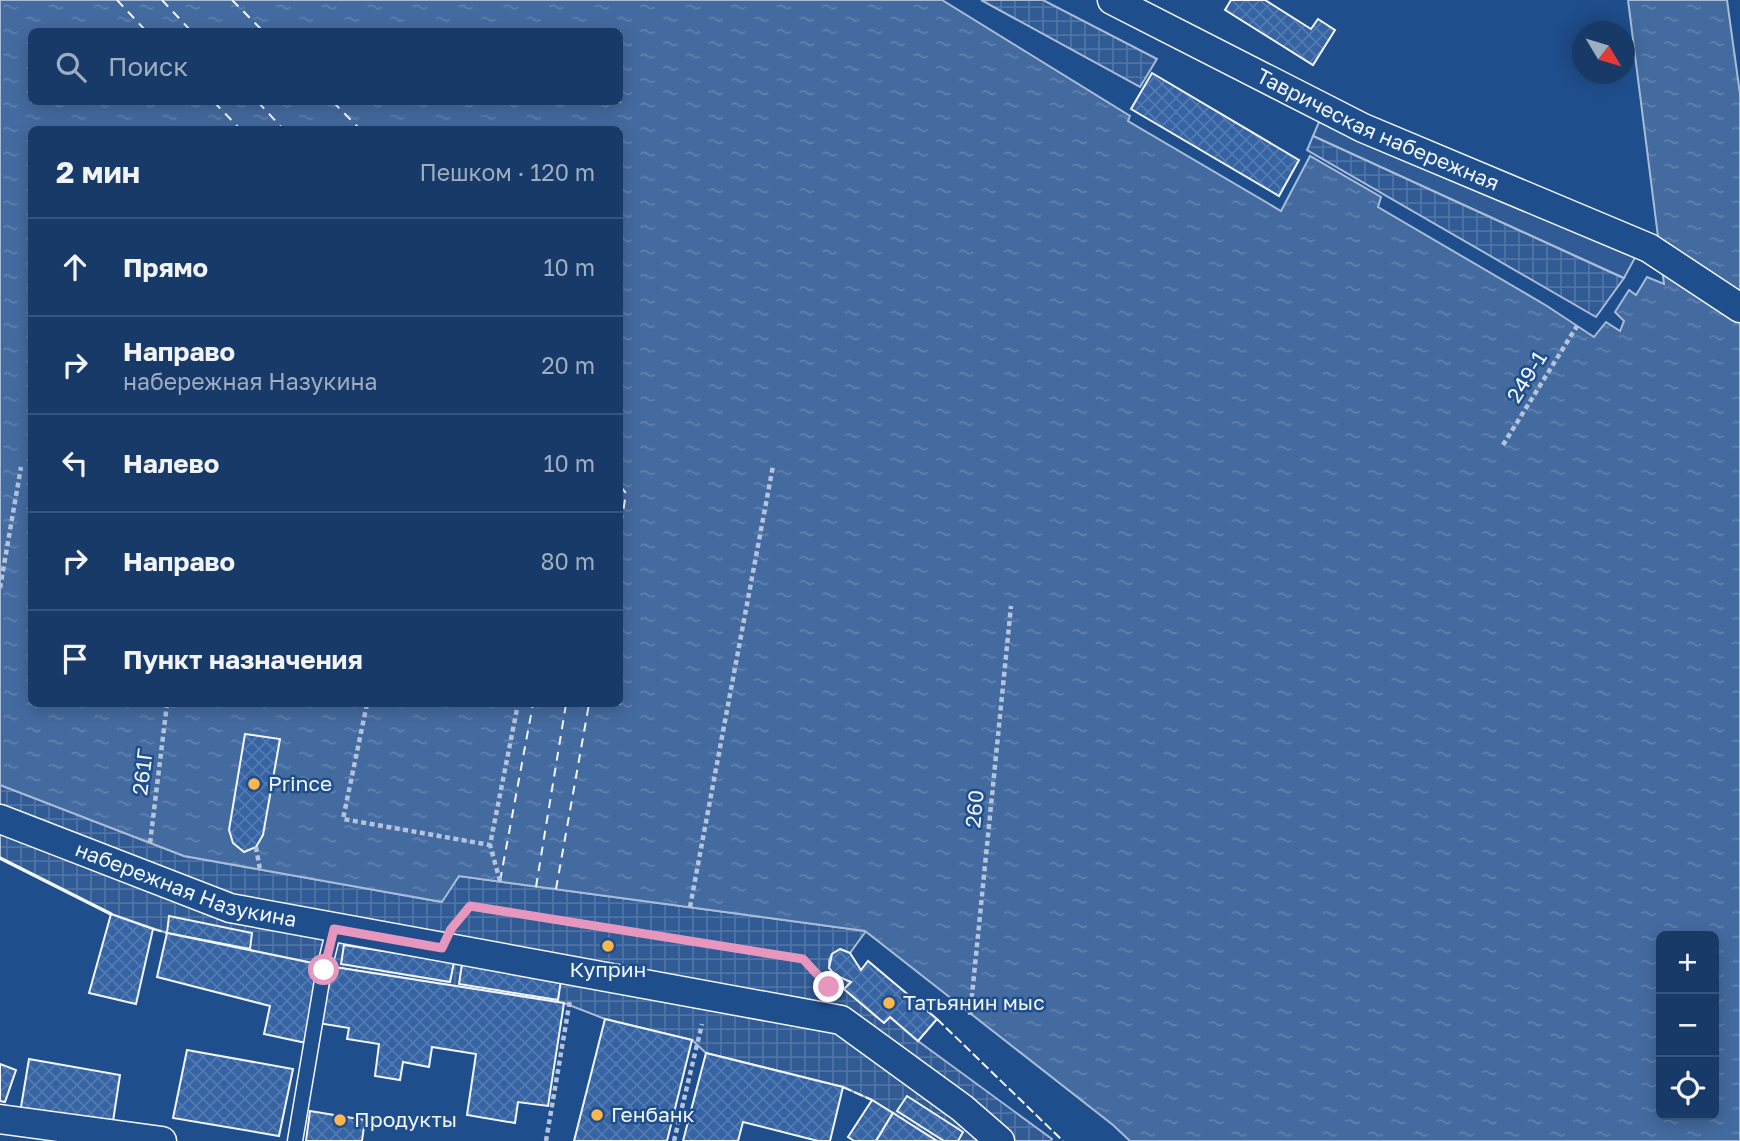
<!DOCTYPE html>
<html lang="ru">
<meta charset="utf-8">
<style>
body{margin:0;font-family:"Golos Text",sans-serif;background:#20416f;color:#f1f3f6}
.controls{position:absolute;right:21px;bottom:21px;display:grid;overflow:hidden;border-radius:10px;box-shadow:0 4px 18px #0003}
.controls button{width:63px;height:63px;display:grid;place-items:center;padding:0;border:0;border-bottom:2px solid #36547d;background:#173a69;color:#f1f3f6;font:35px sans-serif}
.compass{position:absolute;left:1572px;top:21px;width:63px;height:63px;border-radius:50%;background:#173a69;box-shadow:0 4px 18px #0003;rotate:128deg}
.stop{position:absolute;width:21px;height:21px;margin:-16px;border:5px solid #e797bd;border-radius:50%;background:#fff}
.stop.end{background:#e797bd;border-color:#fff;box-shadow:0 2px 7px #0008}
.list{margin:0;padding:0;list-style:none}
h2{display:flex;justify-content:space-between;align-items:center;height:91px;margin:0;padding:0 28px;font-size:30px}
h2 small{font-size:23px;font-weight:400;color:#9eadc0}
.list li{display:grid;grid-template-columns:46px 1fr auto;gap:21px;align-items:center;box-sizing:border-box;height:98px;padding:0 28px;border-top:2px solid #36547d}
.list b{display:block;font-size:26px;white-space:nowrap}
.list p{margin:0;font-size:23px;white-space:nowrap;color:#9eadc0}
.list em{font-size:23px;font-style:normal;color:#9eadc0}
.icon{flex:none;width:38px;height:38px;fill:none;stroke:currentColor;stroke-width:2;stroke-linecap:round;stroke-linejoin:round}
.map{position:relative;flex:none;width:1740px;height:1141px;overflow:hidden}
.search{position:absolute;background:#173a69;box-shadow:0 4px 18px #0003;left:28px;top:28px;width:595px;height:77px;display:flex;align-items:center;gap:18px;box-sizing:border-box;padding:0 24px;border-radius:10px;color:#9eadc0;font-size:26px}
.panel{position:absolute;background:#173a69;box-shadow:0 4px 18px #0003;left:28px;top:126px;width:595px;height:581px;border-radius:10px}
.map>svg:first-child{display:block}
.pitch{fill:#305b95;stroke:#a8bbd7;stroke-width:2}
.plaza{fill:url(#plaza-grid);stroke:#a8bbd7;stroke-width:2}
.water{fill:url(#water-ripples);stroke:#a8bbd7;stroke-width:2;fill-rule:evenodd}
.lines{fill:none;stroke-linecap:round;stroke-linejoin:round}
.ferry{stroke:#f2f6ff;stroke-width:2;stroke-dasharray:9 7;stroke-linecap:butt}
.building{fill:url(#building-cross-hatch);stroke:#f2f6ff;stroke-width:2}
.lane-casing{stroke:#f2f6ff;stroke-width:17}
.street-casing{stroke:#f2f6ff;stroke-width:31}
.path{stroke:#b3c4dc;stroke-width:4.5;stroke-dasharray:5 3.5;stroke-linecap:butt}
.lane{stroke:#1f4e8c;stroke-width:14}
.street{stroke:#1f4e8c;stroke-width:28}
.fence{stroke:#f2f6ff;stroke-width:2;stroke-dasharray:9 3.5;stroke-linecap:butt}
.wall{stroke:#f2f6ff;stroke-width:3.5}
.route{stroke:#e797bd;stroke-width:9}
.poi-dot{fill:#ffb74d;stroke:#1f4e8c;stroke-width:2.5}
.labels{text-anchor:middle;stroke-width:5;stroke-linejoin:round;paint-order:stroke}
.street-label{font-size:21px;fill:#f2f6ff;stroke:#1f4e8c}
.poi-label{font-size:21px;fill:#f2f6ff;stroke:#1f4e8c;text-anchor:start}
</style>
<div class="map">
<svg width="1740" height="1141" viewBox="0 0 1740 1141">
<defs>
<pattern id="plaza-grid" width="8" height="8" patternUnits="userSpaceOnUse" patternTransform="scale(1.75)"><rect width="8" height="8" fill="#305b95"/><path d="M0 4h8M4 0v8" fill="none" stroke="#4e73a5"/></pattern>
<pattern id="water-ripples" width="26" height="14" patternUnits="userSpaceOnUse" patternTransform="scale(1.75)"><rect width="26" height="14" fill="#446ba0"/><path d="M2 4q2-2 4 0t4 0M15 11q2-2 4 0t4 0" fill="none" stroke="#5f81ae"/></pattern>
<pattern id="building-cross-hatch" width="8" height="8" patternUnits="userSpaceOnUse" patternTransform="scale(1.75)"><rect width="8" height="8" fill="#3563a3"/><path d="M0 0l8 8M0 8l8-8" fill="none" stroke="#537ab1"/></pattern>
</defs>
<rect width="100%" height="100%" fill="#1f4e8c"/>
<path class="pitch" d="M1322 115 1637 254 1624 278 1313 136Z"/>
<g class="plaza">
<path d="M981 0H1043L1157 59 1140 87Z"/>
<path d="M1313 136 1623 278H1624L1596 317 1307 150Z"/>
<path d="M0 785 184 856 441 902 459 876 866 931 850 953 840 949 832 954 829 960V968L835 975 851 982 845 990 884 1023 890 1017 918 1041 1052 1139 1051 1141H937L872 1100 843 1087 706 1053 692 1040 605 1019 564 1003 328 966 167 933 111 914 0 858Z"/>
</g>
<path class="water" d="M0 0H942L1130 116 1128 121 1281 211 1310 156 1381 197 1378 207 1547 306 1594 337 1606 322 1620 331 1624 321 1615 312 1629 290 1636 295 1647 277 1664 284 1628 0H1727L1740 94V1141H1130L1113 1125 865 931 459 876 442 902 184 856 0 785ZM32 32H620V102H32ZM32 130H620V704H32ZM1661 936H1714V1115H1661Z"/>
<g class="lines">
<g class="ferry">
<path d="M117 0 147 32"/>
<path d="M162 0 192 32"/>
<path d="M232 0 264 32"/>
<path d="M214 102 241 130"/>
<path d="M258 102 284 130"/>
<path d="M333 102 361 130"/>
<path d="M620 486 626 493 620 532"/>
<path d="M500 881 533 704"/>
<path d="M536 887 566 704"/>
<path d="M556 889 589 704"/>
</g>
</g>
<g class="building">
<path d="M1231 0H1265L1311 29 1318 19 1335 30 1313 65 1225 10Z"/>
<path d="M1152 73 1299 160 1279 196 1131 109Z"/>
<path d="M245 734 280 739 263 835 256 847 244 852 233 843 229 830Z"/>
<path d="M111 914 153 929 136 1004 89 993Z"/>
<path d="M169 916 252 933 250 949 167 933Z"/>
<path d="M167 933 322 965 306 1043 264 1034 270 1006 157 977Z"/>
<path d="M344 945 454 962 450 982 341 964Z"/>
<path d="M840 949 850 953 861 970 868 961 937 1019 918 1041 890 1017 884 1023 844 989 851 982 835 975 829 968 832 954Z"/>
<path d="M462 964 561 980 558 1000 459 984Z"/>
<path d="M328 966 564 1003 548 1106 518 1102 515 1123 467 1115 476 1054 432 1047 429 1067 403 1062 400 1080 375 1076 379 1044 347 1039 349 1028 318 1023Z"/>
<path d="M605 1019 692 1040 667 1141H574Z"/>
<path d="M187 1050 293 1069 279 1136 173 1118Z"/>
<path d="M706 1053 843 1087 830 1141H818L743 1122 738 1141H683Z"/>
<path d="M29 1059 120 1075 112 1128 20 1113Z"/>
<path d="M0 1064 16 1070 5 1102 0 1101Z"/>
<path d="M907 1096 963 1132 958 1141H944L897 1111Z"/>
<path d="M872 1100 893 1113 876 1141H854L848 1137Z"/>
<path d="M310 1111 365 1120 362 1141H306Z"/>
<path d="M893 1113 937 1141H876Z"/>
</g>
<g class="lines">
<g class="lane-casing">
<path id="lane" d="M295 1141 324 969 334 929"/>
</g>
<g class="street-casing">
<g id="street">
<path id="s1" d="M1112 0 1363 128 1649 248 1740 308"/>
<path id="s2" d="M0 819 230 908 841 1020 962 1108 1000 1141"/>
<path d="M0 1119 162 1141"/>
</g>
</g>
<g class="path">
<path d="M1503 445 1577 326"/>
<path d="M0 588 21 467"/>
<path d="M367 704 343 819 490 845"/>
<path d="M150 843 167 704"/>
<path d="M256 847 260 870"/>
<path d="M500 881 490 845 518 704"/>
<path d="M690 907 773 466"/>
<path d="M458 920 469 906 803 959 829 987"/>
<path d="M970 1015 1011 606"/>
<path d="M546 1141 570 1000"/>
<path d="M674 1141 702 1024"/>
</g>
<use href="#lane" class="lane"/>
<use href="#street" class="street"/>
<g class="fence">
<path d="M153 929 167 933"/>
<path d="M937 1019 1063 1141"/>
<path d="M843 1087 872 1100"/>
</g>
<path class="wall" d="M0 858 111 914"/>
</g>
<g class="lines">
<path class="route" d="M324 970 334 929 442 948 451 929 470 906 803 959 829 987"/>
</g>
<g class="poi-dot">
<circle cx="254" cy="784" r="7"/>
<circle cx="608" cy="946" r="7"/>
<circle cx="889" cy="1003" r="7"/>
<circle cx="597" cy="1115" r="7"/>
<circle cx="340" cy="1120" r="7"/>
</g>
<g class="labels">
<g class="street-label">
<text dy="7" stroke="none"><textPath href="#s1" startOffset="296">Таврическая набережная</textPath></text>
<text transform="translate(1527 377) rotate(-58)" y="7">249-1</text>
<text transform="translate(143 772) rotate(-83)" y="7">261Г</text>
<text transform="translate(975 809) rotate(-84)" y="7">260</text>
<text dy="7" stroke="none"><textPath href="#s2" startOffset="198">набережная Назукина</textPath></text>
</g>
<g class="poi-label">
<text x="268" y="791">Prince</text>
<text x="608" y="977" text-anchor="middle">Куприн</text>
<text x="903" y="1010">Татьянин мыс</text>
<text x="611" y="1122">Генбанк</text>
<text x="354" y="1127">Продукты</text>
</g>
</g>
</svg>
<div class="controls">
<button>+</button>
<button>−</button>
<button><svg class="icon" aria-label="locate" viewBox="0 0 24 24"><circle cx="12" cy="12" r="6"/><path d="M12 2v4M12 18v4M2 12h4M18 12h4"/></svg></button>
</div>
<svg class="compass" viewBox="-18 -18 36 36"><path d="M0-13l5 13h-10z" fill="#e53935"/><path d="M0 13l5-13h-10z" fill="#9eadc0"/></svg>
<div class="stop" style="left:324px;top:970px"></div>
<div class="stop end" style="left:829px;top:987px"></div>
<div class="search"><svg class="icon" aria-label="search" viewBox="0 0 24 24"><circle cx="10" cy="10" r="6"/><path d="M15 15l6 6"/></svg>Поиск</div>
<section class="panel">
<h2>2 мин<small>Пешком · 120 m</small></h2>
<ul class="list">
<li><svg class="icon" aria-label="ahead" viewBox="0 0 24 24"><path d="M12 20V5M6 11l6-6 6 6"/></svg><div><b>Прямо</b></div><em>10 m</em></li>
<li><svg class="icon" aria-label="right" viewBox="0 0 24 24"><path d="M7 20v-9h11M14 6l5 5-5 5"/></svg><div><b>Направо</b><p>набережная Назукина</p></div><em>20 m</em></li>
<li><svg class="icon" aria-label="left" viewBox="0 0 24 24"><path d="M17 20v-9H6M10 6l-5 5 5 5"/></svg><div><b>Налево</b></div><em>10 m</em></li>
<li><svg class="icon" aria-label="right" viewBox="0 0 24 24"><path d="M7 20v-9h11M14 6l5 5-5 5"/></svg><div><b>Направо</b></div><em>80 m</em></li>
<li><svg class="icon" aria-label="arrive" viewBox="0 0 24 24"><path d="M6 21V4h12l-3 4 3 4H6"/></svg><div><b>Пункт назначения</b></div></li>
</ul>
</section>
</div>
